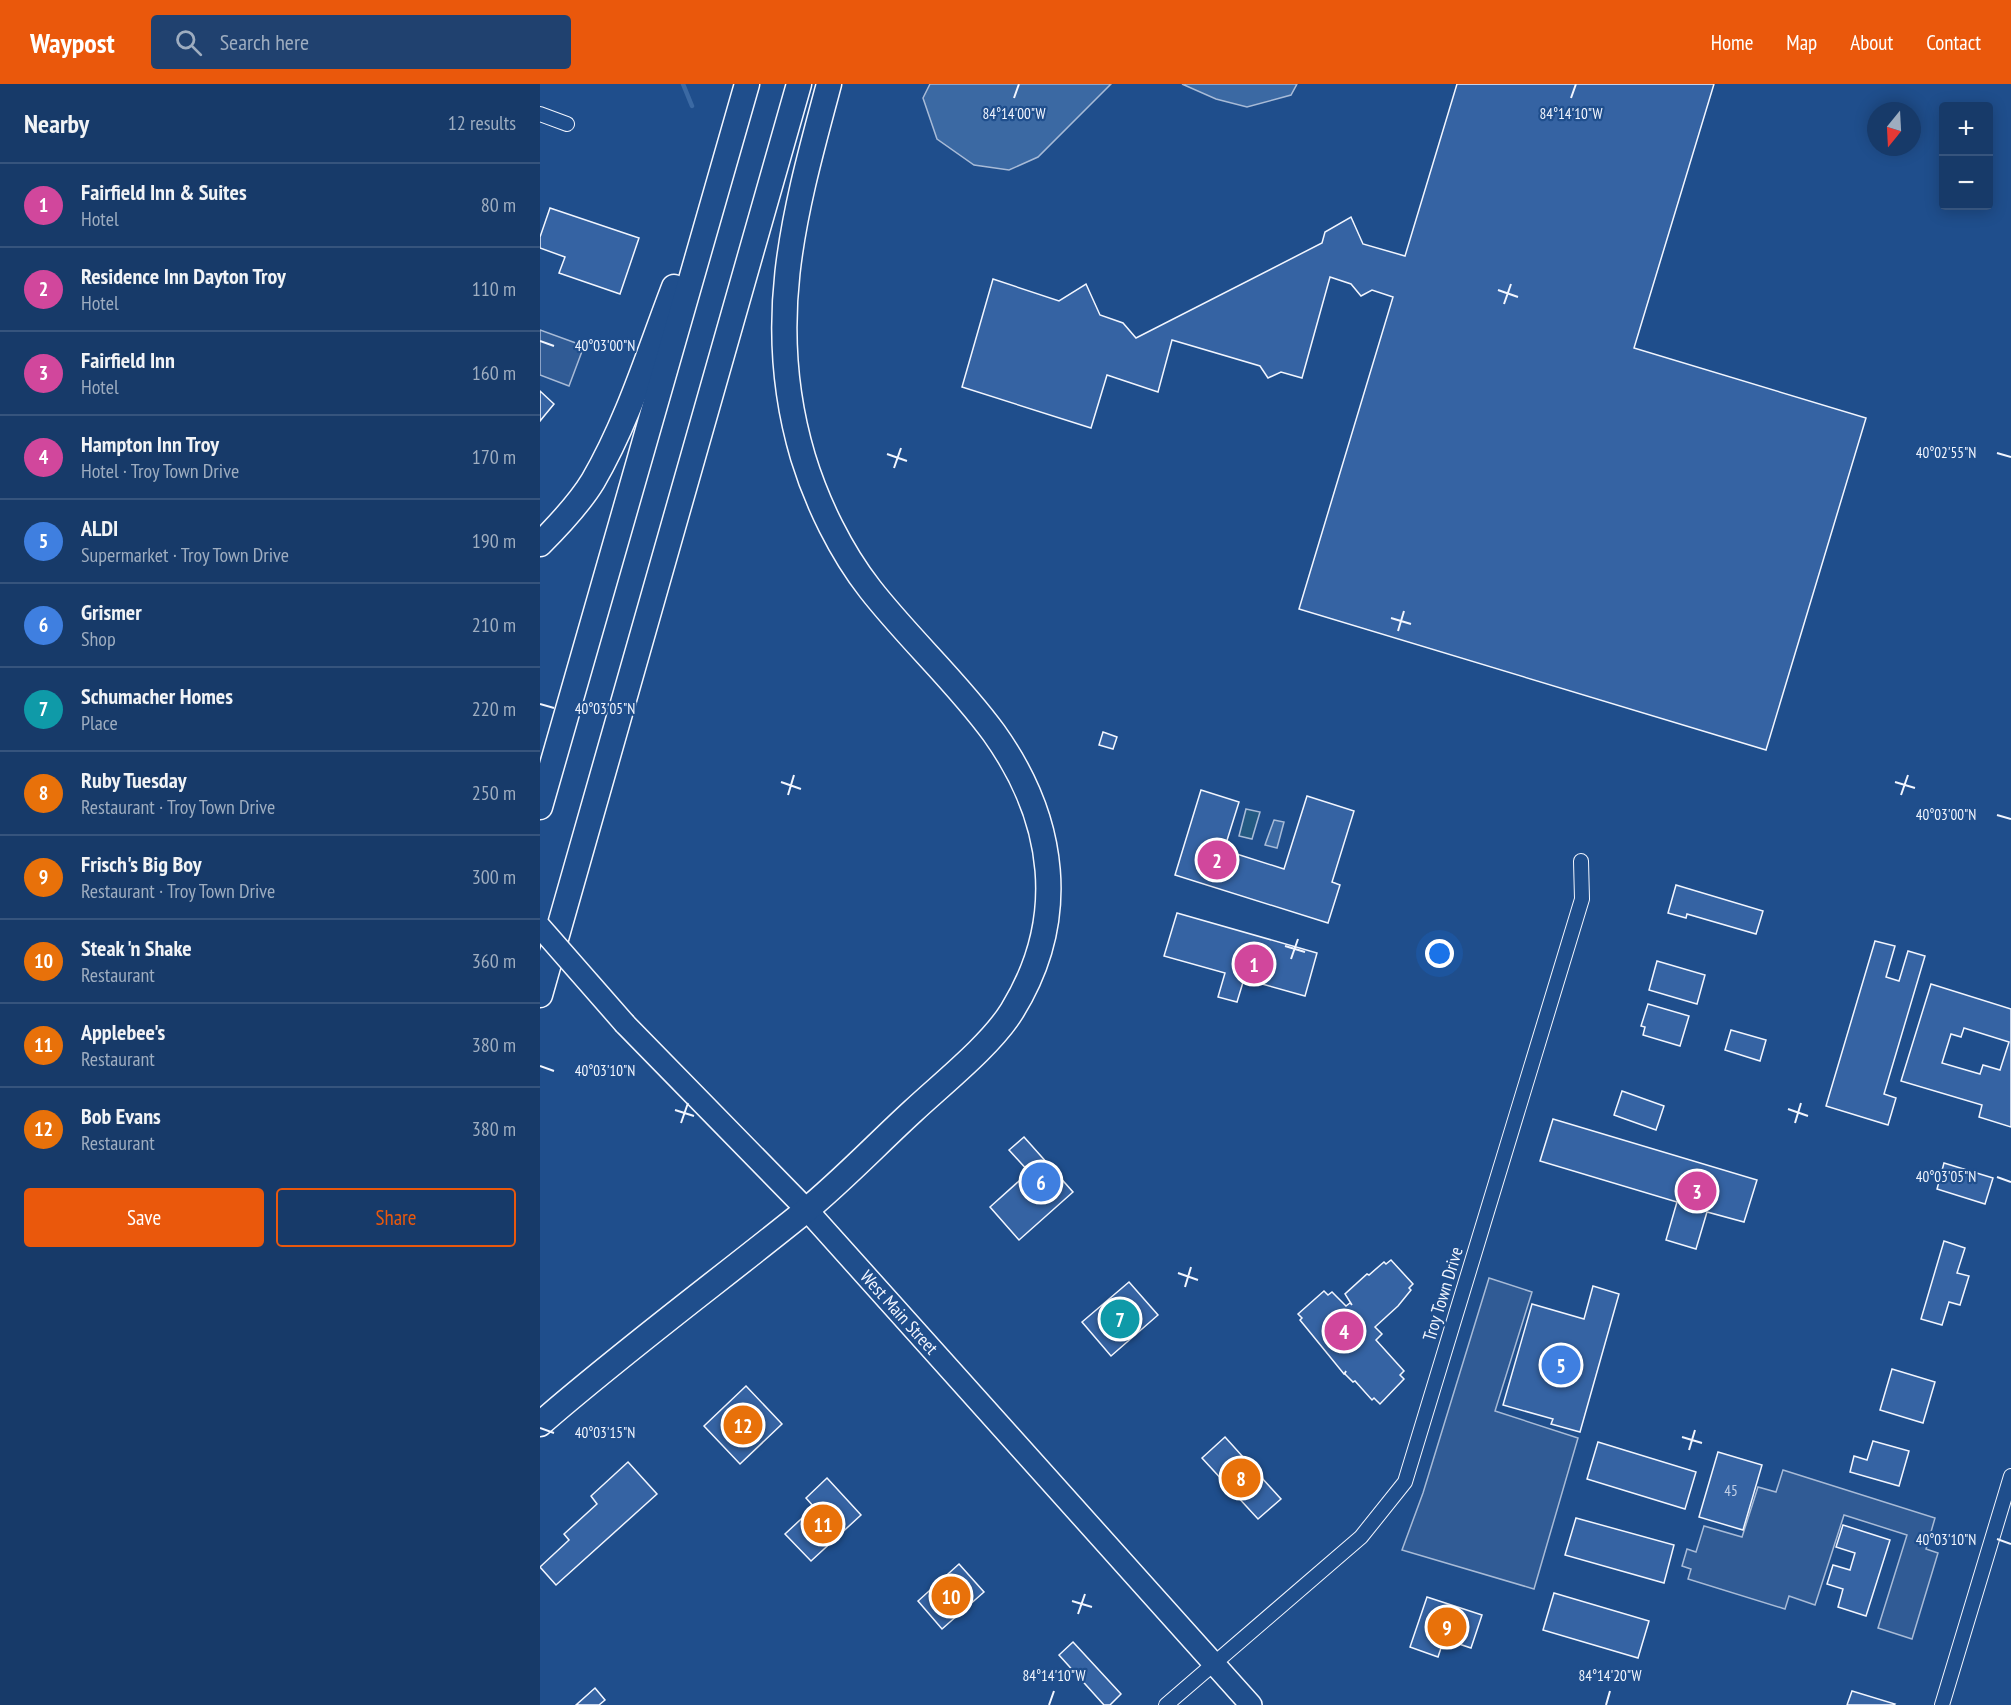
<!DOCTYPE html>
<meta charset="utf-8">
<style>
body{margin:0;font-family:"PT Sans Narrow",sans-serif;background:#20416f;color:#f1f3f6}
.controls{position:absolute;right:18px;top:18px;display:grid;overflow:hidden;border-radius:6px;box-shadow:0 3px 15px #0003}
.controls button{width:54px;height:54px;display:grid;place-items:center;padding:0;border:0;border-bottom:2px solid #36547d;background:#173a69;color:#f1f3f6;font:30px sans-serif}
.compass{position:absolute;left:1327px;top:18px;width:54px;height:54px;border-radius:50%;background:#173a69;box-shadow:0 3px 15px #0003;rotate:198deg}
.you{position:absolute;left:900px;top:870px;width:21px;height:21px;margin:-15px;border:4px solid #fff;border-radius:50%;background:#1a73e8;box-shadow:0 0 0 9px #1a73e833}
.badge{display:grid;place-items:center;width:39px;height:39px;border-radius:50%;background:#ea580c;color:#fff;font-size:20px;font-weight:700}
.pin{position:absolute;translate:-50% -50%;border:3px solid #fff;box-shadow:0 2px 6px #0006}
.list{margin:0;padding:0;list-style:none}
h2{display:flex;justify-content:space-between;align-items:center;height:78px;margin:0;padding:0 24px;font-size:26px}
h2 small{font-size:20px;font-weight:400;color:#9eadc0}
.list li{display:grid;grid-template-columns:39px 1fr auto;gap:18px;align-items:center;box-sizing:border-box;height:84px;padding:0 24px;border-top:2px solid #36547d}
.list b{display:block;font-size:22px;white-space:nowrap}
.list p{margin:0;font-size:20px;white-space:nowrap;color:#9eadc0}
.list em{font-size:20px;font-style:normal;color:#9eadc0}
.actions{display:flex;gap:12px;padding:18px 24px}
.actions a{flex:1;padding:14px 0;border:2px solid #ea580c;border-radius:6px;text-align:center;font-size:21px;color:#ea580c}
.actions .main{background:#ea580c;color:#fff}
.icon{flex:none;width:33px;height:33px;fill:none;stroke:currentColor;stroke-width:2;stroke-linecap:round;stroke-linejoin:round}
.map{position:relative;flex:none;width:1471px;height:1621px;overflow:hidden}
header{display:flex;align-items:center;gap:36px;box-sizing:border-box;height:84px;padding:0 30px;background:#ea580c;color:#fff}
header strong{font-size:28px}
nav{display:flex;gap:33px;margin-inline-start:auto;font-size:21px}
.search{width:420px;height:54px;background:#20416f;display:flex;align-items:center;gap:15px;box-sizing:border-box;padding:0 21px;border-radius:6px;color:#9eadc0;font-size:22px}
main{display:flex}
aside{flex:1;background:#173a69}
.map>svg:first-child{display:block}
.green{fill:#245a82;stroke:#a8bbd7;stroke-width:1.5}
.parking{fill:#305b95;stroke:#a8bbd7;stroke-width:1.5}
.water{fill:#3b69a3;stroke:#a8bbd7;stroke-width:1.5}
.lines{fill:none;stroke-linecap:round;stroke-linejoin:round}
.stream{stroke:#3b69a3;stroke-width:4.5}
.building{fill:#3563a3;stroke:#f2f6ff;stroke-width:1.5;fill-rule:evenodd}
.street-casing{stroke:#f2f6ff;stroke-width:16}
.primary-casing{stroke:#f2f6ff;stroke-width:24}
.highway-casing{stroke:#f2f6ff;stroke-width:27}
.street{stroke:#1f4e8c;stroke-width:14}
.primary{stroke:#1f4e8c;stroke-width:21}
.highway{stroke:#1f4e8c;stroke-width:24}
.primary-bridge-casing{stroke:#f2f6ff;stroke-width:24;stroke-linecap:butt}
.primary-bridge{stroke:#1f4e8c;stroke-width:21}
.ticks{fill:none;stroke:#f2f6ff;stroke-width:2}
.labels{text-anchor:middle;stroke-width:4.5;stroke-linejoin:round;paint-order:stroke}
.number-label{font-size:15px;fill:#c3d1e8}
.street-label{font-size:18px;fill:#f2f6ff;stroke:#1f4e8c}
.ticks-label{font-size:15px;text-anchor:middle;fill:#f2f6ff;stroke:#1f4e8c;stroke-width:4.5;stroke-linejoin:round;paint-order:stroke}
</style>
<header>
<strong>Waypost</strong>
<div class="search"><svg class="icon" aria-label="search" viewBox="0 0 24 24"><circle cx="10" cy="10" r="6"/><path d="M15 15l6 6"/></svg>Search here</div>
<nav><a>Home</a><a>Map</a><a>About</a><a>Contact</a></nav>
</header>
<main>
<aside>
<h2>Nearby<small>12 results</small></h2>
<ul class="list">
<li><span class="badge" style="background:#d1479c">1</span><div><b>Fairfield Inn &amp; Suites</b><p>Hotel</p></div><em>80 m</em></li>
<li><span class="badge" style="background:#d1479c">2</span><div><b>Residence Inn Dayton Troy</b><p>Hotel</p></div><em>110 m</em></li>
<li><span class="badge" style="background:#d1479c">3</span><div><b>Fairfield Inn</b><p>Hotel</p></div><em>160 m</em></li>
<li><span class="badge" style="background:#d1479c">4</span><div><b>Hampton Inn Troy</b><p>Hotel · Troy Town Drive</p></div><em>170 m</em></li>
<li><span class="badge" style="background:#3f7fe0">5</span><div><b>ALDI</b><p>Supermarket · Troy Town Drive</p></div><em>190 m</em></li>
<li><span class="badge" style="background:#3f7fe0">6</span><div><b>Grismer</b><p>Shop</p></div><em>210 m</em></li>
<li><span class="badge" style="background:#0f9aa8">7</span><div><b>Schumacher Homes</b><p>Place</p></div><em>220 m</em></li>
<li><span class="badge" style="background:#e8710a">8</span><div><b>Ruby Tuesday</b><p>Restaurant · Troy Town Drive</p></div><em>250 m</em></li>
<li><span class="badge" style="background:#e8710a">9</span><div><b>Frisch's Big Boy</b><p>Restaurant · Troy Town Drive</p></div><em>300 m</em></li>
<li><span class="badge" style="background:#e8710a">10</span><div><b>Steak 'n Shake</b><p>Restaurant</p></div><em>360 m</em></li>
<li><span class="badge" style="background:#e8710a">11</span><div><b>Applebee's</b><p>Restaurant</p></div><em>380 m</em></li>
<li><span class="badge" style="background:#e8710a">12</span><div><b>Bob Evans</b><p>Restaurant</p></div><em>380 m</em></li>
</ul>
<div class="actions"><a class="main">Save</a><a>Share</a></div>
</aside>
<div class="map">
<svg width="1471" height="1621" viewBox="0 0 1471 1621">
<rect width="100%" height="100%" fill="#1f4e8c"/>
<path class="green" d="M706 725 720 728 712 755 699 752Z"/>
<g class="parking">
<path d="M0 246 44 262 29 302 0 291Z"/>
<path d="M949 1194 992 1208 955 1327 1038 1354 994 1505 862 1466 883 1409Z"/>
<path d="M1243 1386 1395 1434 1386 1465 1398 1469 1372 1555 1338 1544 1367 1451 1304 1431 1275 1521 1249 1512 1245 1525 1148 1495 1151 1485 1142 1482 1147 1465 1156 1468 1164 1442 1202 1453 1218 1403 1236 1408Z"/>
</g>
<g class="water">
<path d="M390 0H571L498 73 469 86 434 81 397 55 383 14Z"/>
<path d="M642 0H757L751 11 707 23 676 15Z"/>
<path d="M734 736 744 738 737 764 725 761Z"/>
</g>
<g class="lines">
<path class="stream" d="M143 0 152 22"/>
</g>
<g class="building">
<path d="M917 0H1174L1094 264 1326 334 1226 666 759 525 853 213 832 206 821 212 811 200 790 193 762 294 741 288 728 294 720 282 632 256 618 308 567 291 551 344 422 303 453 195 519 217 546 200 560 231 583 239 596 254 782 159 785 148 811 133 823 160 865 172Z"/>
<path d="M10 124 99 154 80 210 19 189 25 173 0 164V153Z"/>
<path d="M0 307 14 320 0 337Z"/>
<path d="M563 648 577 653 573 665 559 661Z"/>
<path d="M661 706 699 718 684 766 744 785 767 712 814 727 792 798 800 801 788 839 635 791Z"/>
<path d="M1136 801 1223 827 1216 850 1147 830 1146 834 1128 829Z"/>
<path d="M637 829 777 869 765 912 704 895 697 918 678 913 685 889 624 872Z"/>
<path d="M1335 857 1355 862 1346 893 1359 897 1368 867 1385 872 1344 1010 1356 1014 1348 1041 1286 1022Z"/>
<path d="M1117 877 1165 891 1157 920 1109 906Z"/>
<path d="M1391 900 1471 925V1043L1439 1033 1442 1021 1361 997ZM1424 944 1469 958 1460 986 1443 981 1440 990 1402 979 1411 950 1421 953Z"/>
<path d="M1108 920 1149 932 1140 962 1103 951 1105 943 1101 942Z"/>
<path d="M1191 946 1226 956 1220 977 1185 966Z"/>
<path d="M1082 1007 1124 1022 1116 1046 1074 1031Z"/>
<path d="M1013 1035 1217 1096 1204 1138 1167 1128 1156 1165 1126 1156 1137 1118 1000 1077Z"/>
<path d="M484 1053 533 1108 479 1156 450 1123 489 1088 469 1066Z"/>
<path d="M1404 1079 1453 1094 1445 1120 1397 1105Z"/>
<path d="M1404 1157 1425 1164 1417 1189 1429 1192 1420 1221 1409 1218 1402 1241 1381 1235Z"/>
<path d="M851 1176 873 1200 869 1204 871 1206 858 1222 835 1243 842 1250 836 1256 864 1287 860 1291 864 1295 840 1320 834 1314 832 1316 815 1297 813 1298 805 1290 806 1287 804 1290 760 1236 762 1234 758 1230 784 1207 788 1211 792 1208 806 1222 810 1219 812 1221 805 1210 827 1190 829 1191 844 1178 846 1180Z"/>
<path d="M589 1198 618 1231 571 1272 542 1238Z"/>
<path d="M1053 1202 1079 1210 1040 1348 1011 1340 1013 1335 963 1321 992 1220 1044 1235Z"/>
<path d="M1352 1285 1395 1298 1383 1339 1340 1326Z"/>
<path d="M206 1302 242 1340 200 1380 164 1342Z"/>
<path d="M685 1353 741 1415 718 1435 662 1374Z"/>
<path d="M1333 1357 1369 1367 1359 1402 1310 1388 1314 1372 1327 1376Z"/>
<path d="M1058 1358 1156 1388 1145 1425 1047 1395Z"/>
<path d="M1178 1368 1222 1381 1203 1446 1159 1433Z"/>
<path d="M88 1378 117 1410 16 1501 0 1483 29 1456 24 1450 57 1420 51 1412Z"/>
<path d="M287 1394 321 1431 271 1477 245 1450 274 1423 266 1414Z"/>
<path d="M1036 1434 1134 1461 1124 1499 1025 1471Z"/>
<path d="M1303 1441 1350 1456 1326 1532 1298 1523 1303 1505 1287 1500 1293 1481 1310 1486 1315 1469 1296 1463Z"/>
<path d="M419 1480 444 1508 402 1545 378 1517Z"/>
<path d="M1014 1509 1109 1537 1098 1574 1003 1546Z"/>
<path d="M887 1513 942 1531 931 1564 904 1555 898 1573 870 1563Z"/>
<path d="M533 1558 581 1610 570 1621H564L519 1571Z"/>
<path d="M55 1604 65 1616 59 1621H36Z"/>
<path d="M1312 1607 1355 1620 1354 1621H1307Z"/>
</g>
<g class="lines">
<g class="street-casing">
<g id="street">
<path d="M0 30 27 40"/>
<path d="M626 1621 821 1453 865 1398 1042 815 1041 777"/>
<path d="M1402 1621 1471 1392"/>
</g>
</g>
<g class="primary-casing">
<g id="primary">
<path id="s1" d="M85 940 267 1126 711 1621"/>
</g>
</g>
<g class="highway-casing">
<g id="highway">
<path d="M0 460C19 441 39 420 53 397 88 337 109 268 134 203"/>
<path d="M0 723 207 0"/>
<path d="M0 911 259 0"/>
<path d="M0 1340C85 1266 176 1199 264 1128 302 1097 337 1060 373 1027 403 999 451 961 472 927 529 835 516 736 454 649 417 598 369 555 330 505 301 468 277 419 263 373 223 239 254 130 289 0"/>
</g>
</g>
<use href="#street" class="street"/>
<use href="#primary" class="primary"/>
<use href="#highway" class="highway"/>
<g class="primary-bridge-casing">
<path id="primary-bridge" d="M0 843 85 940"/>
</g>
<use href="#primary-bridge" class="primary-bridge"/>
</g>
<path class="ticks" d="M474 14 479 0M1031 14 1036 0M958 206 978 213M964 220 971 200M0 257 14 262M1457 369 1471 373M347 370 367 377M354 384 361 364M851 534 871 540M858 547 864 527M0 620 14 624M241 698 261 705M1355 698 1375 704M248 711 254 691M1361 711 1368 691M1457 731 1471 735M745 862 765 868M751 875 758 855M0 982 14 987M1248 1025 1268 1032M135 1026 154 1032M141 1039 148 1019M1255 1039 1261 1019M1457 1093 1471 1098M638 1189 658 1196M645 1203 651 1183M0 1344 14 1349M1142 1353 1162 1359M1149 1366 1155 1346M1457 1455 1471 1460M532 1517 552 1523M538 1530 545 1510M509 1621 514 1607M1066 1621 1070 1607"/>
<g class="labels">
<g class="number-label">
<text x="1191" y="1412">45</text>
</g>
<g class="street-label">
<text transform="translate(903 1210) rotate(-73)" y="6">Troy Town Drive</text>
<text dy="6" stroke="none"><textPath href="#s1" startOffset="398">West Main Street</textPath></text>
</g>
</g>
<g class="ticks-label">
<text x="474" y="35">84°14'00"W</text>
<text x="1031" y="35">84°14'10"W</text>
<text x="65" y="267">40°03'00"N</text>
<text x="1406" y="374">40°02'55"N</text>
<text x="65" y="630">40°03'05"N</text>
<text x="1406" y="736">40°03'00"N</text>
<text x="65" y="992">40°03'10"N</text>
<text x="1406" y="1098">40°03'05"N</text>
<text x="65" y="1354">40°03'15"N</text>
<text x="1406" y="1461">40°03'10"N</text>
<text x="514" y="1597">84°14'10"W</text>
<text x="1070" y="1597">84°14'20"W</text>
</g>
</svg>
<div class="controls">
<button>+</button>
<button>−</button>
</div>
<svg class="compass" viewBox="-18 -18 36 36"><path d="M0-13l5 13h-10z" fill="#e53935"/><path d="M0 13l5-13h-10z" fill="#9eadc0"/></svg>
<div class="you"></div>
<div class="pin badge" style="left:714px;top:880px;background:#d1479c">1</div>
<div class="pin badge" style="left:677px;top:776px;background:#d1479c">2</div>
<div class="pin badge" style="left:1157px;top:1107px;background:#d1479c">3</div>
<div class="pin badge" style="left:804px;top:1247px;background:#d1479c">4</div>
<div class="pin badge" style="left:1021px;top:1281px;background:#3f7fe0">5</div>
<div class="pin badge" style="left:501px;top:1098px;background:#3f7fe0">6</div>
<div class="pin badge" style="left:580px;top:1235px;background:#0f9aa8">7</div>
<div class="pin badge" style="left:701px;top:1394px;background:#e8710a">8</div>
<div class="pin badge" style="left:907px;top:1543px;background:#e8710a">9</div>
<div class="pin badge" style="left:411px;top:1512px;background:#e8710a">10</div>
<div class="pin badge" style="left:283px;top:1440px;background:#e8710a">11</div>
<div class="pin badge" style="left:203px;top:1341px;background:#e8710a">12</div>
</div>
</main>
